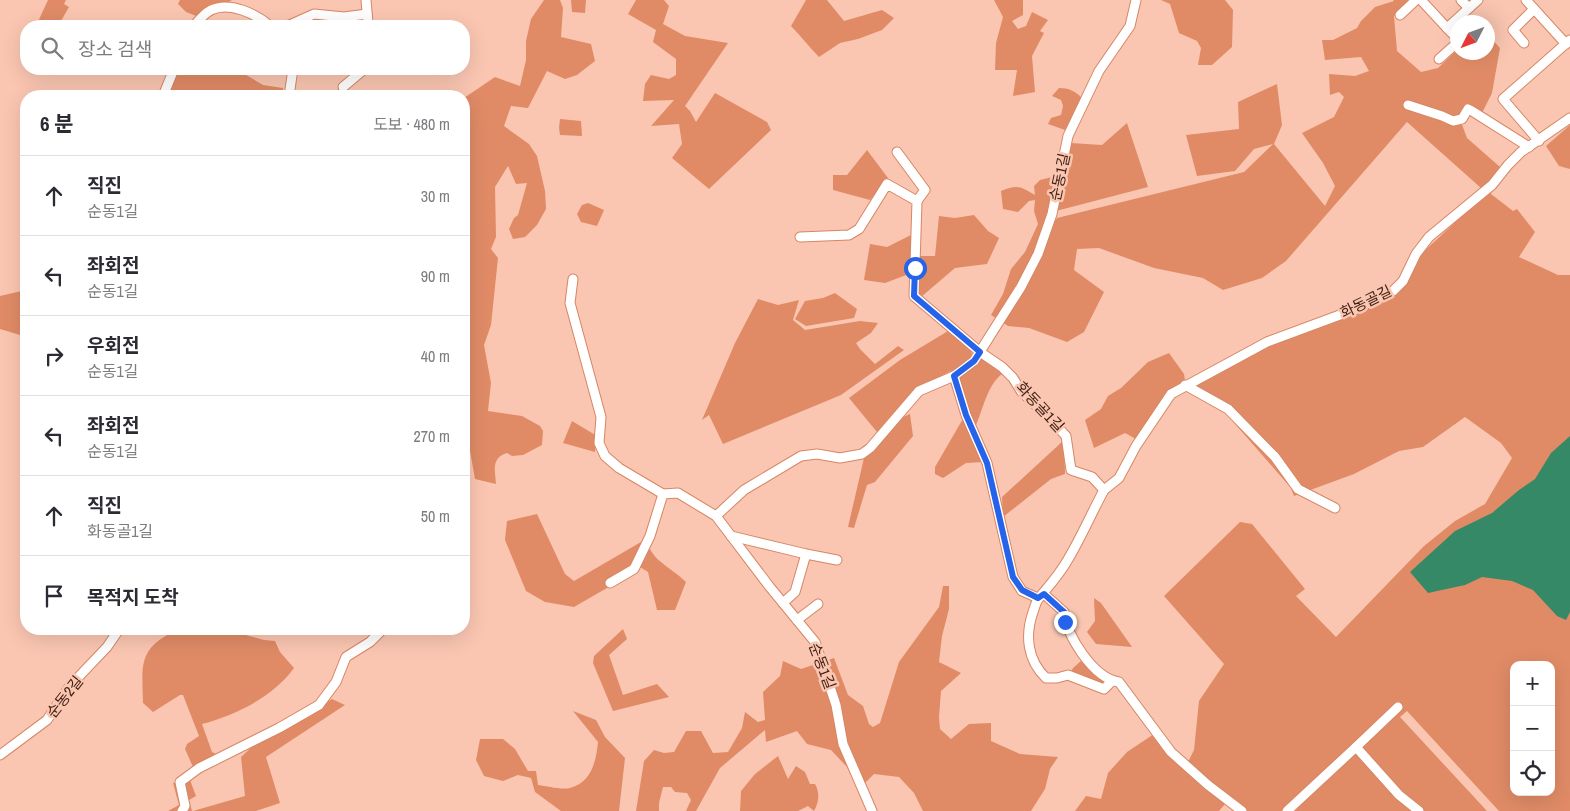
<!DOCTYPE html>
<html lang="ko">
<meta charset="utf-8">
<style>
body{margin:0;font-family:"Archivo Narrow","Noto Sans KR",sans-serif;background:#f2f2f3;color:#2b2b33}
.controls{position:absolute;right:15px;bottom:15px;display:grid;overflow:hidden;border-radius:10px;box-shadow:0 5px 20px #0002}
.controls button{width:45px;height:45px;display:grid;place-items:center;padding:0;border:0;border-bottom:1px solid #e1e1e2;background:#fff;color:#2b2b33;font:25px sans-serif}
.compass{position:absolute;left:1450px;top:15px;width:45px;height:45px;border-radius:50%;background:#fff;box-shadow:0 5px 20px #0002;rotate:228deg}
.stop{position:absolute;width:15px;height:15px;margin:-11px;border:4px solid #2563eb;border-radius:50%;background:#fff}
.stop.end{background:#2563eb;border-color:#fff;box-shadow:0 1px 5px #0008}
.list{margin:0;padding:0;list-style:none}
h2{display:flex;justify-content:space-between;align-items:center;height:65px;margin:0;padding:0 20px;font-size:21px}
h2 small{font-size:16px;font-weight:400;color:#7c7c81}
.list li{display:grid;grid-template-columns:32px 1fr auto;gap:15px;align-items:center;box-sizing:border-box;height:80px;padding:0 20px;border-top:1px solid #e1e1e2}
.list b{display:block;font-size:19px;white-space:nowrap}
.list p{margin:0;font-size:16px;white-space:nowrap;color:#7c7c81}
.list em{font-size:16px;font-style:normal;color:#7c7c81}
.icon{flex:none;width:28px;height:28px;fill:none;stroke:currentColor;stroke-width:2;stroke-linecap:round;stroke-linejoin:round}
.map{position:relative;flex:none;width:1570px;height:811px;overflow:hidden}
.search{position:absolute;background:#fff;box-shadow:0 5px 20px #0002;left:20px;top:20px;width:450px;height:55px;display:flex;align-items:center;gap:12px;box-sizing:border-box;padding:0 18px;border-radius:20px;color:#7c7c81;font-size:19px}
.panel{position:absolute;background:#fff;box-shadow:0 5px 20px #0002;left:20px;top:90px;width:450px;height:545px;border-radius:20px}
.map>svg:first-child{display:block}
.green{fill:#e08b66;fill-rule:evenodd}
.water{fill:#358967}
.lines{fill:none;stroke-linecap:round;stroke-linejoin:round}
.minor-casing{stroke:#d68664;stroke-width:11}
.minor{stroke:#fff;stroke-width:9}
.route{stroke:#2563eb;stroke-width:6}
.labels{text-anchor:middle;stroke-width:5;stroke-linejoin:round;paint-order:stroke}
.street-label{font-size:15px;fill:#3f1f11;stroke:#fac6b1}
</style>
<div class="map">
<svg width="1570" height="811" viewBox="0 0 1570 811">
<rect width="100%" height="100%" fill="#fac6b1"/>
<g class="green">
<path d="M48 0H66L64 4 69 7 58 26H36Z"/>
<path d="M180 0H232L227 3 219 2 199 17 186 12 178 4Z"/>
<path d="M544 0H560L563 8 561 37 591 44 595 61 577 75 565 79 547 71 528 108 511 106 504 126 529 144 537 156 545 191 546 209 537 225 525 237 513 239 509 229 514 218 518 215 527 183 516 184 508 166 495 187 496 237 491 249 498 258 491 325 484 345 491 383 488 411 522 416 540 426 543 431 542 445 523 455 512 456 507 453C491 458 495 470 496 484L475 479 464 417V98L495 77 520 86 526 60V41L531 19Z"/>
<path d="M571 0H586L585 13 572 12Z"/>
<path d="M636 0H664L669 6 663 24 685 36 728 43 685 106 690 111 696 122 715 93 767 122 771 130 709 189 672 158 682 144 679 124 651 126 674 100 643 101 645 84 651 75 669 79 676 75V59L653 42 656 30 628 14Z"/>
<path d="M806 0H827L844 21 882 10 894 18 882 30 858 39 840 43 819 57C809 47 801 36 791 26Z"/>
<path d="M994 0H1023V15L1012 21 1018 29 1026 26 1032 12 1048 20 1040 31 1044 33 1032 56 1035 92 1013 96 1017 70H995L996 43 1003 17Z"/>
<path d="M1161 0H1225L1233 10 1232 47 1212 65H1198L1201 48 1197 41 1179 33 1170 4Z"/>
<path d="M1393 0H1411L1394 16 1397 51 1421 72 1438 68 1457 50 1458 52H1488V35L1500 48 1492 93 1482 113 1468 107 1461 122 1467 138 1500 167 1492 178 1481 188 1407 122 1286 261 1262 278 1223 290 1203 278 1154 268 1099 248 1077 249 1074 270 1104 292 1084 332 1067 342 1029 328 1008 326 991 315 1003 294 1011 269 1025 252 1038 224 1034 211 1035 200 1029 201 1018 212 1003 209 1001 191C1018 184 1021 187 1035 195L1034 186 1040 180 1056 176 1045 225 1051 227 1057 218 1244 172 1273 144 1254 149 1235 171 1197 176 1186 135 1239 129 1238 102 1277 84 1282 125 1274 144 1325 206 1335 186 1323 163 1302 133 1334 117 1344 97 1339 92 1330 95 1329 74 1355 76 1369 71 1361 57 1325 60 1322 40H1333L1357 28 1361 21 1375 7 1394 1Z"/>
<path d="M178 69H236L263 85 283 88V96H166Z"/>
<path d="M1059 88C1069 88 1075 91 1082 98L1065 130 1048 124 1051 118 1061 115 1063 106 1061 100 1052 96Z"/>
<path d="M560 119 581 121 582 136 560 135 559 128Z"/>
<path d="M1127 123 1148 187 1056 211 1071 143 1102 145Z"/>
<path d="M1570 125V169L1559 166 1546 146Z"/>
<path d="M867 150 888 178 870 200 833 190V175H847Z"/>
<path d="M1492 188 1491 194 1513 211 1517 209 1535 232 1519 257 1558 275H1570V811H1499L1407 711 1400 717 1487 811H1234L1225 804 1219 811H1075L1086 796 1101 799 1108 773 1127 752 1154 734 1162 749 1184 770 1194 750 1199 701 1224 664 1164 596 1240 522 1252 524 1305 589 1296 596 1336 637 1424 546 1455 521 1485 504 1512 458 1501 443 1465 417 1423 447 1399 451 1354 474 1294 496 1291 488 1223 410 1187 390 1277 342 1395 293 1409 280 1420 255ZM1514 665H1551V792H1514Z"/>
<path d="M588 203 604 210 597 226 581 222 577 214 582 205Z"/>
<path d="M974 215 988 231 999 238 987 264 955 268 921 297 917 295 919 256H935L939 216 955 218Z"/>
<path d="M913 234 909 274 885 283 864 280 870 244 887 247Z"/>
<path d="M26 290V336L20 335 0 329V296Z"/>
<path d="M835 293 857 309 854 318 806 326 795 319 805 301 823 298Z"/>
<path d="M758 299 778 305 799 300 793 320 805 330 860 321 878 323 871 333 856 343 860 349 875 364 898 346 904 350 841 395 723 444 709 415 702 420 735 343Z"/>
<path d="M948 331 971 350 972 356 961 366 915 389 881 430 877 432 849 398 900 360Z"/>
<path d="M1169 353 1184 374 1185 380 1165 395 1136 439 1125 433 1094 448 1085 420 1101 409 1108 396 1121 388 1148 362Z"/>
<path d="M982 357 1002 374C988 384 983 409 976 425L970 412 959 377Z"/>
<path d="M910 414 913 436 875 482 867 485 854 528 848 527 864 458 903 417Z"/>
<path d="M964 417 983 462 966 463 943 478 935 474V467Z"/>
<path d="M572 421 597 436 595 452 563 443Z"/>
<path d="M1064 440 1065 474 1051 479 1003 517 1002 497Z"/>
<path d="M537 514 565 574 574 581 641 542C653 549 652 556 661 562 669 569 678 574 686 582L675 610H657L648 572 640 567 607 588 574 607 545 602 526 591 505 540 507 521Z"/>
<path d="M943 586H949V609L942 636 939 662 961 673 941 691 939 717 940 729 951 739 969 724 991 723V741L1020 754 1058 757 1050 769 1045 789 1031 811H923L914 793 899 777 874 774 864 784 857 787 847 767 831 750 807 744 797 731 766 742 765 730 720 768 696 811H686L691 800 687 793 675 792 671 787H663L659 803V811H636L644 761 654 750 664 753 674 752 686 731H701L713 753 728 752 742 728 745 712 758 722 765 720 763 692 780 676 783 661 801 669 834 658 848 695 863 706 869 724 873 727 880 723 899 662 939 607Z"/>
<path d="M1094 598 1101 603 1132 647 1096 644 1087 632 1095 621Z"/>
<path d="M178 629H223L264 640 275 641 280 652 294 668C273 697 236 715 202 724L212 752 216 754 194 769 185 749 187 744 199 736 183 695H180L153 712 143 703C142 662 138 649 178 629Z"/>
<path d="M623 629 627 639 609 655 623 695 657 684 669 697 613 711 593 663 594 656Z"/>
<path d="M1081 661 1108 682 1097 690 1068 678 1073 668Z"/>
<path d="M332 699 345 705 266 757 280 803 256 811H193L245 796 241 757 254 745Z"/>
<path d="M573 711 596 720 605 737 625 758 619 811H561L535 792 531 778 518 775 503 781 484 776 476 760 480 739H503L515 749 528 771H536L538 785C547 786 561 790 570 788 592 782 596 761 598 742Z"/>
<path d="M778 756 788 779 796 766 805 772 810 784H815C820 793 819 802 814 811L808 806 798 811H740L741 791 755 774Z"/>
<path d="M190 780 196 796 189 800 192 811H168L179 805 173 783Z"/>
</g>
<path class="water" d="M1570 436V612L1566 620 1557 616 1533 590 1512 581 1482 577 1465 585 1428 593 1410 572 1455 531 1492 513 1519 490 1535 479 1551 453Z"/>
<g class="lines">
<g class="minor-casing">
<g id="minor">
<path d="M366 0 368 23 367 26"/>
<path d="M1421 0 1447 28"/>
<path d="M1461 0 1469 8"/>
<path d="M1526 0 1566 44"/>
<path d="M1400 15 1416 0"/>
<path d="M194 26C198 21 205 13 211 10 230 1 256 14 270 26"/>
<path d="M287 26 314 14 344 17 367 14"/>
<path d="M1458 39 1447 28 1478 0"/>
<path d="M1524 43 1513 30 1534 9"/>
<path d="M1439 59 1458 42"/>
<path d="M343 87 362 71V69"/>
<path d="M163 96 174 69"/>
<path d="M289 96 293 69"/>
<path d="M1408 105 1442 116 1453 121 1462 119 1468 109 1472 111 1529 147"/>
<path d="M1539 141 1503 99 1570 40"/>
<path d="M897 152 925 190 917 201"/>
<path d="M800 237 849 235 859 229 887 184 917 201 914 296 980 352 1002 367 1013 378 1021 391 1052 421 1066 436 1071 470 1092 477 1104 490C1091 514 1081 538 1067 561 1059 575 1049 586 1039 598 1036 601 1035 607 1033 612 1025 635 1027 660 1046 678H1057L1068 675 1104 689 1112 681"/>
<path d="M573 279 570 303 601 417 599 443 605 456 619 468 663 494"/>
<path d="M954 376 966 415 987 463 1013 577 1022 591 1038 598"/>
<path d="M1185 385 1228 409 1275 457 1298 489 1335 508"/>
<path d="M1104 490 1119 478 1136 446 1171 394 1267 342 1356 309 1393 291 1403 281 1416 254 1429 237 1492 185 1508 165 1521 152 1570 118"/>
<path d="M716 516 744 490 801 456 817 454 840 458 862 454 870 448 919 391 954 376 974 361 1021 287 1038 254 1052 214 1068 136 1099 71 1130 26 1136 0"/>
<path d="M731 536 806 554 837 560"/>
<path d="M610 583 634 569 650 536 663 494 678 493 716 516 769 586 815 642 836 705 843 744 872 811"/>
<path d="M1044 594 1064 612C1067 636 1093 678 1119 682L1171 752 1208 785 1242 811"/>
<path d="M783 603 795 592 806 554"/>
<path d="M797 620 818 604"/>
<path d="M1356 747 1398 707"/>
<path d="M0 755 47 720 69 687 107 647 118 631V629"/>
<path d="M182 811 185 806 180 782 199 768 279 728 319 705 336 682 346 657 370 642 383 629"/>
<path d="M1287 811 1356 747 1399 795 1419 811"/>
</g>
</g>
<use href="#minor" class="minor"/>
</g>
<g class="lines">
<path class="route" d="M915 268 914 296 980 352 974 361 954 376 966 415 987 463 1013 577 1022 590 1038 598 1044 594 1064 612 1065 622"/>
</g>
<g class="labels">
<g class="street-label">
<text transform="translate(1060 177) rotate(-78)" y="5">순동1길</text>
<text transform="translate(1366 302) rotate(-26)" y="5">화동골길</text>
<text transform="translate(1040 407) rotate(47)" y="5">화동골1길</text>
<text transform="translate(822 666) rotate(69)" y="5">순동1길</text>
<text transform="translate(65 697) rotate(-52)" y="5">순동2길</text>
</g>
</g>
</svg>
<div class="controls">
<button>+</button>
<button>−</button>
<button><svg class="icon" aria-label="locate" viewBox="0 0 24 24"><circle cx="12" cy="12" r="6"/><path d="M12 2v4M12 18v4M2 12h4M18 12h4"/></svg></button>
</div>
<svg class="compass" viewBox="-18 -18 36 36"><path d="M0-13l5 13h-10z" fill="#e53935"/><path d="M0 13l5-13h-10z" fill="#7c7c81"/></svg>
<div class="stop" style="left:915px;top:268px"></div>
<div class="stop end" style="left:1065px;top:622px"></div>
<div class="search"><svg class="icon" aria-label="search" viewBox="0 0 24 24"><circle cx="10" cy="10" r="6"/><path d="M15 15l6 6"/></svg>장소 검색</div>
<section class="panel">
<h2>6 분<small>도보 · 480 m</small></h2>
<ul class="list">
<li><svg class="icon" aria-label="ahead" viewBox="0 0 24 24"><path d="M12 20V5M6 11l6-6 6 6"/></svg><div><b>직진</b><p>순동1길</p></div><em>30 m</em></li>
<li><svg class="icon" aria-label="left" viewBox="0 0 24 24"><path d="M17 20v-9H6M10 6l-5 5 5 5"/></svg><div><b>좌회전</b><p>순동1길</p></div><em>90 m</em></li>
<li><svg class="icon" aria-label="right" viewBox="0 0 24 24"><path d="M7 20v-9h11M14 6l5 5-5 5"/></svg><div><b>우회전</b><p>순동1길</p></div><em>40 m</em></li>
<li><svg class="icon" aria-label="left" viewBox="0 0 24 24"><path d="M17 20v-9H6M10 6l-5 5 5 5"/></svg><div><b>좌회전</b><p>순동1길</p></div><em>270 m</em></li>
<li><svg class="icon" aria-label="ahead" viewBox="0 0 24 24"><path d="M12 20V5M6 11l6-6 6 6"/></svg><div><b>직진</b><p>화동골1길</p></div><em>50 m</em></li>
<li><svg class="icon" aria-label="arrive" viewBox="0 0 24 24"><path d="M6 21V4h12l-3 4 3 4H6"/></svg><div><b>목적지 도착</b></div></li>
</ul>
</section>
</div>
